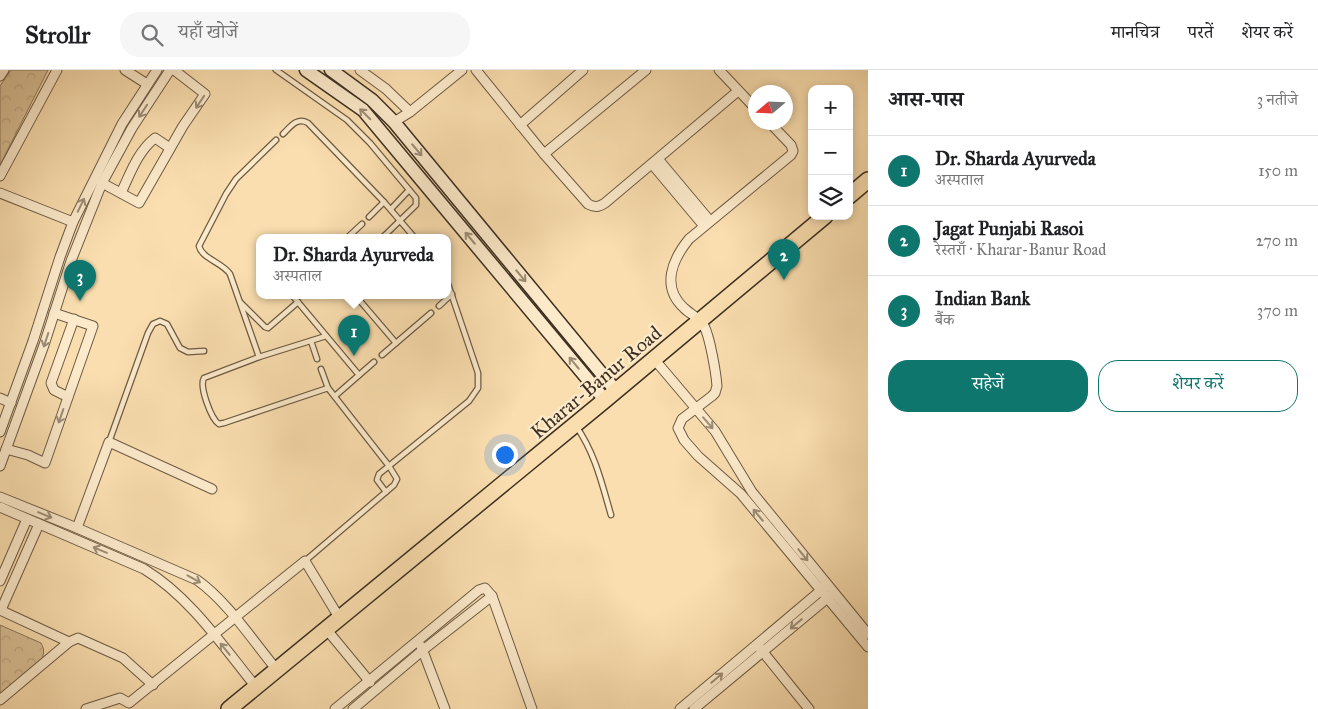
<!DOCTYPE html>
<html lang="hi">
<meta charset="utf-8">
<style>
body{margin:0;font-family:"IM FELL Great Primer","Noto Serif Devanagari",serif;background:#f6f6f6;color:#202124}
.controls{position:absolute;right:15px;top:15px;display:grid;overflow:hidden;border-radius:10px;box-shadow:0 2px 8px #0003}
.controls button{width:45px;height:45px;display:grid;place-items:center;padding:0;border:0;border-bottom:1px solid #e0e0e0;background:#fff;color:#202124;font:25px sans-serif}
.compass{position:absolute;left:748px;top:15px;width:45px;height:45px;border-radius:50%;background:#fff;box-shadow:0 2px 8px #0003;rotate:251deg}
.you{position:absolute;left:504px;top:384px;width:18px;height:18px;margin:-12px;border:4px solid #fff;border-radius:50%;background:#1a73e8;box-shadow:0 0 0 8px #1a73e833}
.badge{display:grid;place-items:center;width:32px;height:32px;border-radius:50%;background:#0f766e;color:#fff;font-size:16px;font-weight:700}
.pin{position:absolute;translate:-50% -41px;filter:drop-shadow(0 1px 2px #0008)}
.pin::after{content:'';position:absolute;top:26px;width:18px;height:15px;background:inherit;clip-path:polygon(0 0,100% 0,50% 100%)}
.popup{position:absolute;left:256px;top:164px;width:195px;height:65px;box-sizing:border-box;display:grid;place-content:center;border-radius:10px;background:#fff;filter:drop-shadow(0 1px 4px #0005);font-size:16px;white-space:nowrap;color:#757577}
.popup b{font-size:19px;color:#202124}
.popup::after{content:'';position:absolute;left:50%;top:100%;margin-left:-10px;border:10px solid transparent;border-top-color:#fff}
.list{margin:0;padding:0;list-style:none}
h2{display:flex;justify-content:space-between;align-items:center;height:65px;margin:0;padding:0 20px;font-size:21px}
h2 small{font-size:16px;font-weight:400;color:#757577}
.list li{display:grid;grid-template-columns:32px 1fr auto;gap:15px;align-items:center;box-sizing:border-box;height:70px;padding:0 20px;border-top:1px solid #e0e0e0}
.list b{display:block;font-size:19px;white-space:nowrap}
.list p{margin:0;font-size:16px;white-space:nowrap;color:#757577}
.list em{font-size:16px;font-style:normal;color:#757577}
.actions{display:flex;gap:10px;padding:15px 20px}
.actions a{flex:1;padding:11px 0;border:1px solid #0f766e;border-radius:20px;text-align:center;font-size:18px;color:#0f766e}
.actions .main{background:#0f766e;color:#fff}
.icon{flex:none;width:28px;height:28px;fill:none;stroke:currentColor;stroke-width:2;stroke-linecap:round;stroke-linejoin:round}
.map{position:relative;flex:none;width:868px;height:639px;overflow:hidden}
header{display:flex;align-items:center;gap:30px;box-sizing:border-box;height:70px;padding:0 25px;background:#fff;border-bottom:1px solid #e0e0e0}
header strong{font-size:24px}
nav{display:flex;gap:28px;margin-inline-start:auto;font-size:18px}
.search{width:350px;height:45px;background:#f6f6f6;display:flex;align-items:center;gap:12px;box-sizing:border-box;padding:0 18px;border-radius:20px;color:#757577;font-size:19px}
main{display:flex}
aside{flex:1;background:#fff}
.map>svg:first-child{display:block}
.park{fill:url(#park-crowns);stroke:#8b785c}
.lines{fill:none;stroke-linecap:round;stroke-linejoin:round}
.service-casing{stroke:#6c5b44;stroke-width:7}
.minor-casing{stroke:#6c5b44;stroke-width:11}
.secondary-casing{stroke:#3c2f21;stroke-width:15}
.trunk-casing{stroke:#3c2f21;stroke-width:18}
.service{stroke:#fceacb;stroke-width:4.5}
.minor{stroke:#fceacb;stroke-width:9}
.secondary{stroke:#fceacb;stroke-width:12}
.trunk{stroke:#fadeaf;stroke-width:15}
.oneway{stroke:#9c8c76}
.labels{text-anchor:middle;stroke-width:4.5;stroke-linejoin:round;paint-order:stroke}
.street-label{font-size:20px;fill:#3c2f21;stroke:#fceacb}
</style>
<header>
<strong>Strollr</strong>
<div class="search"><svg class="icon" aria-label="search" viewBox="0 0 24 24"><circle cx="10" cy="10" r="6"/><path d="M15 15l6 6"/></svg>यहाँ खोजें</div>
<nav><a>मानचित्र</a><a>परतें</a><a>शेयर करें</a></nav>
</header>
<main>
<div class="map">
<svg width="868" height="639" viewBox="0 0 868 639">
<defs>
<pattern id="park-crowns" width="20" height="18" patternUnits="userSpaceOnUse" patternTransform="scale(1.25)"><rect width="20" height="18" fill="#dac097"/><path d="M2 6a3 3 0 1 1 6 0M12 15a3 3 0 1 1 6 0" fill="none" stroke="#bca582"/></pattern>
</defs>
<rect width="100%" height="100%" fill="#fadeaf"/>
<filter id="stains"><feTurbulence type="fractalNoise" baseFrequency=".004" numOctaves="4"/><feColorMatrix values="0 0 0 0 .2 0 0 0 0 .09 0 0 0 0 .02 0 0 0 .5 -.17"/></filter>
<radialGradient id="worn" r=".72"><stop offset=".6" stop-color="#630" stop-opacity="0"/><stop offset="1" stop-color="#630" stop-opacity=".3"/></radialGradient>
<g class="park">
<path d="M11 0H48L0 95V16Z"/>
<path d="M0 555 41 573C45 580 44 584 41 591L0 626Z"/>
</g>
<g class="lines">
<g class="service-casing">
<g id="service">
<path d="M276 0 347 50 370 73 416 128V135L383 167"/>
<path d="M283 64C291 56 297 47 308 53L384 132 414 167"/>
<path d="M276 70 236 109 226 124 199 176C202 189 222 192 230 204L259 287 204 308C199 316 211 349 219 354L224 353 328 318 389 396 397 409 394 415 305 491"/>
<path d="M391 139 409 120"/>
<path d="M369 147 384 132"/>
<path d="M348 167 362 154"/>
<path d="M292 225 359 305"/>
<path d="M355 225 396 273"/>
<path d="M241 233 265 257 268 258 298 232"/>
<path d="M439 236 452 224"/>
<path d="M311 271 317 289"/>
<path d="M382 285 431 243"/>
<path d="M259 287 326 266"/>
<path d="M321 299 328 318"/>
<path d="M335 326 374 292"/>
<path d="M576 356C595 383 602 414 611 445"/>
<path d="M109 372 148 263 153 254 160 251 167 254 180 278 188 282 204 281"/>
<path d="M386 422 377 410 379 404 469 331 478 318V303L448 214"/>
</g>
</g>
<g class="minor-casing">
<g id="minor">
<path d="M125 0 147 14"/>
<path d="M360 0 386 19 410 42"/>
<path d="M476 0 544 84 588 134C595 138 599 137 605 133L738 21"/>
<path d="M719 0 756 39"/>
<path d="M0 6 4 0"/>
<path d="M394 52 410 42 462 0"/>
<path d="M769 52 791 75 793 81 791 85 689 169C672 190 661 217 684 238 690 244 700 248 704 256 710 267 716 303 717 316L715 323 712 326 682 349 678 358 684 370 698 386 741 424 868 577"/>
<path d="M520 55 583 0"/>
<path d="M544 84 646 0"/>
<path d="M658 89 710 151"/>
<path d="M652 94 704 156"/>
<path d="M0 106 57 0"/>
<path d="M102 113 139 133 183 56 205 24 174 0"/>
<path d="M0 123 73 152"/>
<path d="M121 123C130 104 138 81 155 68L170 78"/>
<path d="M654 289 715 361 752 422 868 564"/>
<path d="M68 327 54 320 51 313 74 249"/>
<path d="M0 328 11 333"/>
<path d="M0 362 33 271 60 187 73 152 122 54 157 0"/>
<path d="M6 379 28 385 45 393 93 256 54 243"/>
<path d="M0 396 44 275 71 191 102 113 132 58 170 0"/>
<path d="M0 427 77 458 197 510C227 531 253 571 277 600"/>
<path d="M0 437 144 499C190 527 222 575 256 617"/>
<path d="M77 458 109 372 212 419"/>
<path d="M0 511 27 449"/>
<path d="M0 540 69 572"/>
<path d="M1 540 39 454"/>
<path d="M327 560 370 612"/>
<path d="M421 576 445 639"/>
<path d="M759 577 809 639"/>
<path d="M0 630 69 572 78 568 123 588 153 615"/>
<path d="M86 639 120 628 129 633 305 491 340 549"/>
<path d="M335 639 479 520 485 518 492 526 532 639"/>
<path d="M353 639 423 580 492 526"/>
<path d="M680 639 825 517"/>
<path d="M694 639 831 525"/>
</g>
</g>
<g class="secondary-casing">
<g id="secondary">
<path d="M306 0 363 40 605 330"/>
<path d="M331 0 372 30 394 52 616 321"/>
</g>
</g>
<g class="trunk-casing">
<g id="trunk">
<path d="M849 126 868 110"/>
<path d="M229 639 605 330 825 146"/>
</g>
</g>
<use href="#service" class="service"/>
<use href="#minor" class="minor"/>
<use href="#secondary" class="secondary"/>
<use href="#trunk" class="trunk"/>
</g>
<defs><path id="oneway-shaft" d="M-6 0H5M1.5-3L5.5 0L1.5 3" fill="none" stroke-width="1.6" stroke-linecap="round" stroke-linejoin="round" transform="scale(1.25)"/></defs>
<g class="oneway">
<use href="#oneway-shaft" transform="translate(200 32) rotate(124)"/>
<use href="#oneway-shaft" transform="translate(143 41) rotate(123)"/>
<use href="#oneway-shaft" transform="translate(365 44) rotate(-135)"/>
<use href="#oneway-shaft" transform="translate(417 80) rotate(50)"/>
<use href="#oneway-shaft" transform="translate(81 135) rotate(-64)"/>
<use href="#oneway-shaft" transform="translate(470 168) rotate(-130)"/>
<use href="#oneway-shaft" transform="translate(521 206) rotate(50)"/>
<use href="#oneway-shaft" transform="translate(46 270) rotate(108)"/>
<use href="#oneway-shaft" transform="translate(574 293) rotate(-130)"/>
<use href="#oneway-shaft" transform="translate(61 346) rotate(109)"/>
<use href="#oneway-shaft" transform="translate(708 353) rotate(49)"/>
<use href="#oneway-shaft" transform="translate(45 445) rotate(22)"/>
<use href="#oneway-shaft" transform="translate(758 445) rotate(-130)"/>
<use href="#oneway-shaft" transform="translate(100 480) rotate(-157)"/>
<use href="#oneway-shaft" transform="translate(803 485) rotate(51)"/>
<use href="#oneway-shaft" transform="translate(194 509) rotate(29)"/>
<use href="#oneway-shaft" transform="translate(796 554) rotate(140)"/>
<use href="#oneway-shaft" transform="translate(225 579) rotate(-129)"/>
<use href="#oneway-shaft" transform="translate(717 608) rotate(-40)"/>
</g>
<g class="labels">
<g class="street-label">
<text transform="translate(596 312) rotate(-40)" y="7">Kharar-Banur Road</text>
</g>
</g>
<rect width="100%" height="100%" filter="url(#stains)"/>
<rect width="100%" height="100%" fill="url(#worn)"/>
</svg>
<div class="controls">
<button>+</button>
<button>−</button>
<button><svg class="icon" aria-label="layers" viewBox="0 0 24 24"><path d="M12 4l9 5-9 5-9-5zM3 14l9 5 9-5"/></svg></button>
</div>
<svg class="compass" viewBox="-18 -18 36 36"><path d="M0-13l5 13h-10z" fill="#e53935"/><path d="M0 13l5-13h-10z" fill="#757577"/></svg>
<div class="you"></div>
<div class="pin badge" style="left:354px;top:286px">1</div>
<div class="popup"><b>Dr. Sharda Ayurveda</b>अस्पताल</div>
<div class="pin badge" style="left:784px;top:210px">2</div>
<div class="pin badge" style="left:80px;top:231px">3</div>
</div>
<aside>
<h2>आस-पास<small>3 नतीजे</small></h2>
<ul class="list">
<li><span class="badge">1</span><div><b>Dr. Sharda Ayurveda</b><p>अस्पताल</p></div><em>150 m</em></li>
<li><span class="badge">2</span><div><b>Jagat Punjabi Rasoi</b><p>रेस्तराँ · Kharar-Banur Road</p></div><em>270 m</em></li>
<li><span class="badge">3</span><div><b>Indian Bank</b><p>बैंक</p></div><em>370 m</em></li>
</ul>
<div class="actions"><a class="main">सहेजें</a><a>शेयर करें</a></div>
</aside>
</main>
